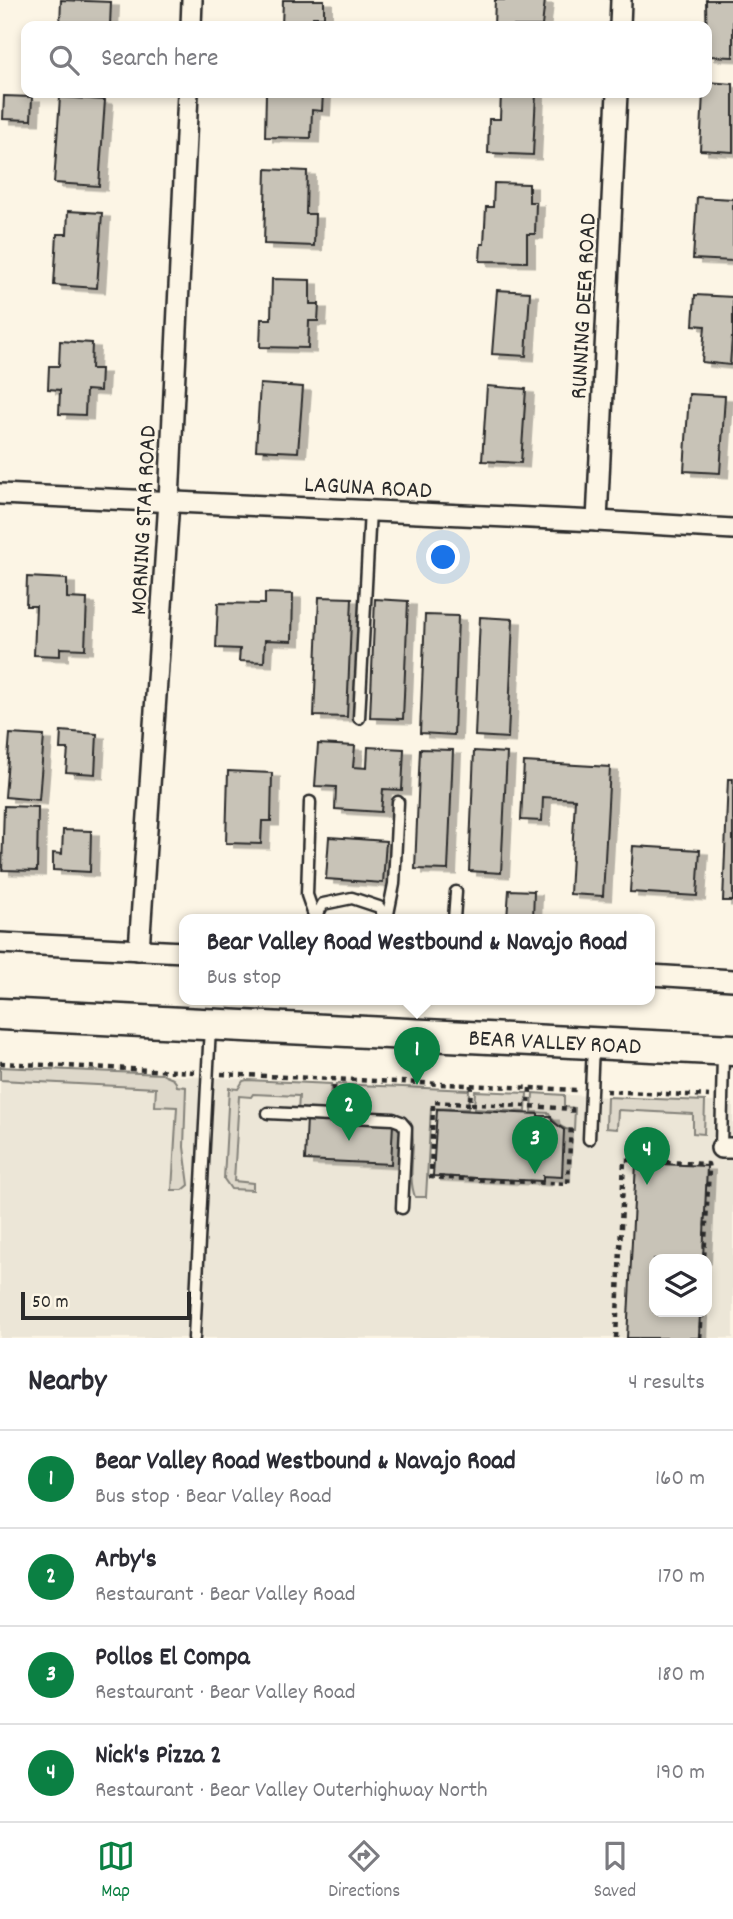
<!DOCTYPE html>
<meta charset="utf-8">
<style>
body{margin:0;font-family:Dekko,sans-serif;background:#f2f2f3;color:#2b2b33}
.controls{position:absolute;right:21px;bottom:21px;display:grid;overflow:hidden;border-radius:14px;box-shadow:0 4px 10px #0003}
.controls button{width:63px;height:63px;display:grid;place-items:center;padding:0;border:0;border-bottom:2px solid #e1e1e2;background:#fff;color:#2b2b33;font:35px sans-serif}
.scale{position:absolute;left:21px;bottom:18px;width:170px;box-sizing:border-box;padding-left:7px;border:4px solid #2b2b2b;border-top:0;font-size:19px;line-height:24px;white-space:nowrap;color:#2b2b2b;-webkit-text-stroke:5px #fcf5e5;paint-order:stroke}
.you{position:absolute;left:444px;top:558px;width:24px;height:24px;margin:-18px;border:5px solid #fff;border-radius:50%;background:#1a73e8;box-shadow:0 0 0 10px #1a73e833}
.badge{display:grid;place-items:center;width:46px;height:46px;border-radius:50%;background:#0b8043;color:#fff;font-size:23px;font-weight:700}
.pin{position:absolute;translate:-50% -58px;filter:drop-shadow(0 2px 4px #0008)}
.pin::after{content:'';position:absolute;top:37px;width:24px;height:21px;background:inherit;clip-path:polygon(0 0,100% 0,50% 100%)}
.popup{position:absolute;left:179px;top:914px;width:476px;height:91px;box-sizing:border-box;display:grid;place-content:center;border-radius:14px;background:#fff;filter:drop-shadow(0 2px 5px #0005);font-size:23px;white-space:nowrap;color:#7c7c81}
.popup b{font-size:26px;color:#2b2b33}
.popup::after{content:'';position:absolute;left:50%;top:100%;margin-left:-14px;border:14px solid transparent;border-top-color:#fff}
.list{margin:0;padding:0;list-style:none}
h2{display:flex;justify-content:space-between;align-items:center;height:91px;margin:0;padding:0 28px;font-size:30px}
h2 small{font-size:23px;font-weight:400;color:#7c7c81}
.list li{display:grid;grid-template-columns:46px 1fr auto;gap:21px;align-items:center;box-sizing:border-box;height:98px;padding:0 28px;border-top:2px solid #e1e1e2}
.list b{display:block;font-size:26px;white-space:nowrap}
.list p{margin:0;font-size:23px;white-space:nowrap;color:#7c7c81}
.list em{font-size:23px;font-style:normal;color:#7c7c81}
.icon{flex:none;width:38px;height:38px;fill:none;stroke:currentColor;stroke-width:2;stroke-linecap:round;stroke-linejoin:round}
.map{position:relative;flex:none;width:733px;height:1338px;overflow:hidden}
.search{position:absolute;background:#fff;box-shadow:0 4px 10px #0003;left:21px;right:21px;top:21px;height:77px;display:flex;align-items:center;gap:18px;box-sizing:border-box;padding:0 24px;border-radius:14px;color:#7c7c81;font-size:26px}
.sheet{height:483px;background:#fff}
nav{display:flex;justify-content:space-around;align-items:center;box-sizing:border-box;height:98px;border-top:2px solid #e1e1e2;background:#fff;font-size:19px;color:#7c7c81}
nav a{display:grid;justify-items:center;gap:4px}
nav .on{color:#0b8043}
.map>svg:first-child{display:block}
.built{fill:#ece6d7;fill-rule:evenodd}
.green{fill:#ded8ca;stroke:#84827a;stroke-width:2}
.building{fill:#c8c3b7;stroke:#2b2b2b;stroke-width:2;filter:url(#shadow)}
.lines{fill:none;stroke-linecap:round;stroke-linejoin:round}
.lane-casing{stroke:#2b2b2b;stroke-width:15}
.street-casing{stroke:#2b2b2b;stroke-width:24}
.primary-casing{stroke:#2b2b2b;stroke-width:35}
.path{stroke:#2b2b2b;stroke-width:4.5;stroke-dasharray:5 5;stroke-linecap:butt}
.lane{stroke:#fcf5e5;stroke-width:10}
.street{stroke:#fcf5e5;stroke-width:19}
.primary{stroke:#fcf5e5;stroke-width:30}
.labels{text-anchor:middle;stroke-width:5;stroke-linejoin:round;paint-order:stroke}
.street-label{font-size:24px;fill:#2b2b2b;stroke:#fcf5e5}
</style>
<div class="map">
<svg width="733" height="1338" viewBox="0 0 733 1338">
<defs>
<filter id="shadow"><feDropShadow dx="8" dy="4.5" stdDeviation="0" flood-color="#0004"/></filter>
</defs>
<rect width="100%" height="100%" fill="#fcf5e5"/>
<filter id="ink" filterUnits="userSpaceOnUse"><feTurbulence type="fractalNoise" baseFrequency=".0143" numOctaves="2"/><feDisplacementMap in="SourceGraphic" scale="14" xChannelSelector="R" yChannelSelector="G"/><feConvolveMatrix kernelMatrix="1 2 1 2 8 2 1 2 1" color-interpolation-filters="sRGB"/></filter>
<g filter="url(#ink)">
<path class="built" d="M0 1067 733 1103V1338H0ZM654 1259H707V1312H654Z"/>
<g class="green">
<path d="M0 1067 162 1074C169 1079 175 1076 177 1086L186 1087 184 1147 189 1185 183 1190H172L177 1107 155 1106 156 1088 0 1080Z"/>
<path d="M247 1080 331 1084 329 1113 298 1112 299 1096 253 1094 251 1097 239 1096 234 1181 253 1183V1190L231 1189 224 1179 229 1088 238 1089 243 1081Z"/>
<path d="M336 1084 469 1090 468 1109 431 1108 426 1197H415C406 1172 418 1146 410 1121L400 1116 335 1113Z"/>
<path d="M475 1091 527 1093 526 1112 474 1109Z"/>
<path d="M533 1093 564 1095V1107L575 1108 574 1130C562 1130 554 1124 549 1113L532 1112Z"/>
<path d="M607 1097 705 1101 704 1134 693 1133V1114L618 1110 617 1129 606 1128Z"/>
</g>
<g class="building">
<path d="M61 0 111 2 110 26H60Z"/>
<path d="M283 0H324V17H313L312 26H282Z"/>
<path d="M495 0H545L542 26H494Z"/>
<path d="M706 0H733V57L707 56Z"/>
<path d="M707 82 733 84V152L700 150 703 93H707Z"/>
<path d="M266 93H323L322 111 312 110 311 138 265 137Z"/>
<path d="M501 93H536L533 155 488 153 489 119H500Z"/>
<path d="M4 96 32 97 31 120 3 119Z"/>
<path d="M60 97 105 100 99 186 54 183Z"/>
<path d="M266 169 307 171 306 214H315L314 246 264 244Z"/>
<path d="M494 183 529 184V202H536L535 234H527V262L480 261 481 244H484L486 207H493Z"/>
<path d="M697 197 733 199V261L693 259Z"/>
<path d="M68 211 102 213 97 288 54 285 57 234H67Z"/>
<path d="M272 279 310 280V304H319L318 321H309L308 348 260 347 261 319H271Z"/>
<path d="M497 290 530 292 526 356 492 354Z"/>
<path d="M695 295 733 297V338H732L730 365 702 362 705 326 693 325Z"/>
<path d="M60 341 92 343 91 369H101L100 391 86 390 85 415 59 414 60 390 48 389 49 366H59Z"/>
<path d="M260 384 303 387 298 452 256 450Z"/>
<path d="M487 386 526 389 521 463 482 461Z"/>
<path d="M689 394 725 396 720 473 684 471Z"/>
<path d="M27 577 67 579V598L87 599 85 649 60 648V656L34 655 36 606H26Z"/>
<path d="M265 593 293 594 292 641 265 640 264 662 239 661 240 649 216 648 218 603 265 604Z"/>
<path d="M319 597 352 598 347 717 314 716Z"/>
<path d="M375 599 408 601 403 719 370 718Z"/>
<path d="M425 615 458 616 454 735 420 733Z"/>
<path d="M480 617 513 619 508 738 475 736Z"/>
<path d="M61 731 97 734 95 774 66 772 68 749H60Z"/>
<path d="M10 734 44 736 39 800 5 797Z"/>
<path d="M318 744 355 746 353 767 367 768 368 747 404 749 402 790 383 789 381 812 335 809 336 787 315 786Z"/>
<path d="M420 749 453 750 448 870 415 869Z"/>
<path d="M474 751 507 753 501 873 469 871Z"/>
<path d="M524 762 610 767 603 896 570 894 575 799 543 797 542 821 521 820Z"/>
<path d="M228 771 272 773 271 821H262L261 844 226 843Z"/>
<path d="M728 779H733V901H723Z"/>
<path d="M4 806 38 807 37 871 2 870Z"/>
<path d="M63 830 91 831 90 872 53 870V853L62 854Z"/>
<path d="M329 837 386 841 383 883 326 879Z"/>
<path d="M633 846 700 850 697 896 630 892Z"/>
<path d="M509 890 534 891 533 919H507Z"/>
<path d="M437 1109 538 1114V1116H551L552 1121 564 1130 562 1177 543 1176V1181L433 1176Z"/>
<path d="M307 1118 393 1123 391 1164 305 1160Z"/>
<path d="M636 1163 707 1166 703 1259H654V1312H700L699 1338H627Z"/>
</g>
<g class="lines">
<g class="lane-casing">
<g id="lane">
<path d="M359 718 370 510"/>
<path d="M310 802 307 895 315 918"/>
<path d="M315 919 323 904 352 898 379 907 386 919"/>
<path d="M387 919 394 884 398 802"/>
<path d="M454 919 456 892"/>
<path d="M268 1113 393 1119 401 1122 406 1128 402 1208"/>
<path d="M589 1139 593 1045"/>
<path d="M721 1148 723 1054"/>
<path d="M194 1338 210 1027"/>
</g>
</g>
<g class="street-casing">
<g id="street">
<path d="M191 26 192 0"/>
<path d="M620 26 621 0"/>
<path d="M0 494 597 521 733 529"/>
<path d="M597 521 617 93"/>
<path d="M0 943 184 952"/>
<path d="M139 950 169 501 188 93"/>
<path d="M650 975 733 980"/>
<path d="M721 1148H733"/>
</g>
</g>
<g class="primary-casing">
<path id="primary" d="M0 1014 733 1050"/>
</g>
<g class="path">
<path d="M0 1063 195 1072"/>
<path d="M221 1074 576 1090"/>
<path d="M471 1085 470 1104 529 1106"/>
<path d="M530 1088 529 1106 572 1109V1113"/>
<path d="M606 1091 709 1096"/>
<path d="M333 1101 334 1079"/>
<path d="M470 1104 433 1102 431 1177 568 1184 571 1125"/>
<path d="M616 1338 624 1160 708 1164 709 1169 704 1259"/>
<path d="M700 1338 702 1312"/>
</g>
<use href="#lane" class="lane"/>
<use href="#street" class="street"/>
<use href="#primary" class="primary"/>
</g>
</g>
<g class="labels">
<g class="street-label">
<text transform="translate(582 306) rotate(-87)" y="8">RUNNING DEER ROAD</text>
<text transform="translate(368 486) rotate(3)" y="8">LAGUNA ROAD</text>
<text transform="translate(142 520) rotate(-87)" y="8">MORNING STAR ROAD</text>
<text transform="translate(555 1041) rotate(3)" y="8">BEAR VALLEY ROAD</text>
</g>
</g>
</svg>
<div class="controls">
<button><svg class="icon" aria-label="layers" viewBox="0 0 24 24"><path d="M12 4l9 5-9 5-9-5zM3 14l9 5 9-5"/></svg></button>
</div>
<div class="scale">50 m</div>
<div class="you"></div>
<div class="pin badge" style="left:417px;top:1085px">1</div>
<div class="popup"><b>Bear Valley Road Westbound &amp; Navajo Road</b>Bus stop</div>
<div class="pin badge" style="left:349px;top:1141px">2</div>
<div class="pin badge" style="left:535px;top:1174px">3</div>
<div class="pin badge" style="left:647px;top:1185px">4</div>
<div class="search"><svg class="icon" aria-label="search" viewBox="0 0 24 24"><circle cx="10" cy="10" r="6"/><path d="M15 15l6 6"/></svg>Search here</div>
</div>
<section class="sheet">
<h2>Nearby<small>4 results</small></h2>
<ul class="list">
<li><span class="badge">1</span><div><b>Bear Valley Road Westbound &amp; Navajo Road</b><p>Bus stop · Bear Valley Road</p></div><em>160 m</em></li>
<li><span class="badge">2</span><div><b>Arby's</b><p>Restaurant · Bear Valley Road</p></div><em>170 m</em></li>
<li><span class="badge">3</span><div><b>Pollos El Compa</b><p>Restaurant · Bear Valley Road</p></div><em>180 m</em></li>
<li><span class="badge">4</span><div><b>Nick's Pizza 2</b><p>Restaurant · Bear Valley Outerhighway North</p></div><em>190 m</em></li>
</ul>
</section>
<nav>
<a class="on"><svg class="icon" aria-label="map" viewBox="0 0 24 24"><path d="M3 6l6-2 6 2 6-2v14l-6 2-6-2-6 2zM9 4v14M15 6v14"/></svg>Map</a>
<a><svg class="icon" aria-label="directions" viewBox="0 0 24 24"><path d="M12 3l9 9-9 9-9-9zM9 14v-3h6M13 9l2 2-2 2"/></svg>Directions</a>
<a><svg class="icon" aria-label="saved" viewBox="0 0 24 24"><path d="M7 4h10v16l-5-4-5 4z"/></svg>Saved</a>
</nav>
